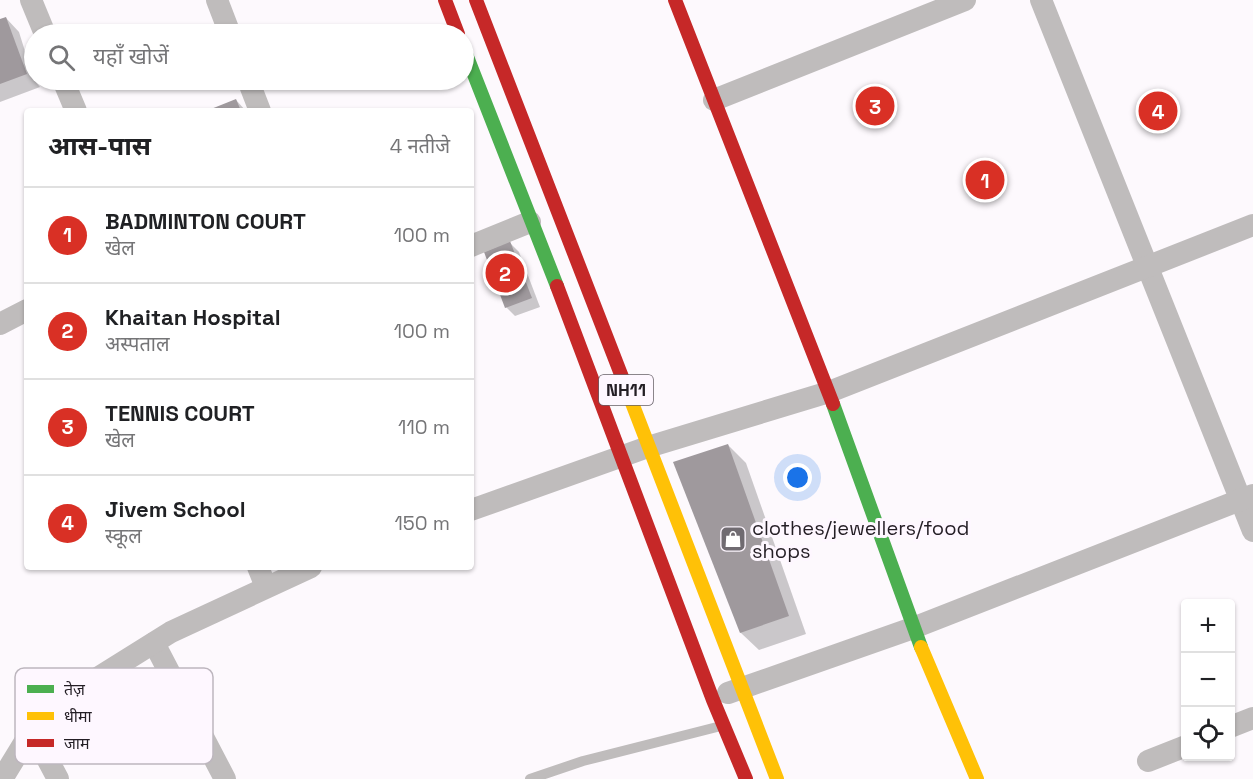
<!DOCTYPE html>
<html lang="hi">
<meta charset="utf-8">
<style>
body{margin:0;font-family:"Space Grotesk","Noto Sans Devanagari",sans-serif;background:#f6f6f6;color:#202124}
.controls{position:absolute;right:18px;bottom:18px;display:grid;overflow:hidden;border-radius:6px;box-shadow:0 2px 4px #0004}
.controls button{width:54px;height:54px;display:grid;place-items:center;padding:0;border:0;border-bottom:2px solid #e0e0e0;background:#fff;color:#202124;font:30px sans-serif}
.you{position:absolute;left:798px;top:478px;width:21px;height:21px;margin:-15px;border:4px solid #fff;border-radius:50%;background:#1a73e8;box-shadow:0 0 0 9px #1a73e833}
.badge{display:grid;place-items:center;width:39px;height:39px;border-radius:50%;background:#d93025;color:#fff;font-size:20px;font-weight:700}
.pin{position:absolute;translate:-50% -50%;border:3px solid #fff;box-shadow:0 2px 6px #0006}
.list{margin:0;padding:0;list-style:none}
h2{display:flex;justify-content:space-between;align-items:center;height:78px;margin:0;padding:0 24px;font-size:26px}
h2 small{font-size:20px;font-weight:400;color:#757577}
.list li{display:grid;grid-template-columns:39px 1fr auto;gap:18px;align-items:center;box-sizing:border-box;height:96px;padding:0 24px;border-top:2px solid #e0e0e0}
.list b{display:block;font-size:22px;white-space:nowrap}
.list p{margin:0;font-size:20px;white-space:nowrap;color:#757577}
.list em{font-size:20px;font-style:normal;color:#757577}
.icon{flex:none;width:33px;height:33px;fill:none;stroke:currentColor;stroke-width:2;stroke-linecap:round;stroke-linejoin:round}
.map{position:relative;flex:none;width:1253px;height:779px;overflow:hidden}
.search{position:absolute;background:#fff;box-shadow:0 2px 4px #0004;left:24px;top:24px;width:450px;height:66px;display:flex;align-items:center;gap:15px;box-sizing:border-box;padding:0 21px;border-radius:33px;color:#757577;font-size:22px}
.panel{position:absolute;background:#fff;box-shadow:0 2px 4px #0004;left:24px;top:108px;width:450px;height:462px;border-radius:6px}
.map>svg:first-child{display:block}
.shadow{fill:#0003}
.building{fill:#9f999d}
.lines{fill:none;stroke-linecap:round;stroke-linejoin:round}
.lane{stroke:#bfbcbc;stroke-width:10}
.street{stroke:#bfbcbc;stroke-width:22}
.fast{stroke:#4caf50;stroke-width:14}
.slow{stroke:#ffc107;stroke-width:14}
.jam{stroke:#c62828;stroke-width:14}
.labels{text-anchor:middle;stroke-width:6;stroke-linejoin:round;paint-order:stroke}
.shield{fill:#fef7ff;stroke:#655f66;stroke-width:1.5}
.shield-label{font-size:18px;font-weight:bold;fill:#241e25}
.poi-label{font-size:20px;fill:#241e25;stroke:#fef7ff;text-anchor:start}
.key{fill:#fef7ff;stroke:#bdb6be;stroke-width:1.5}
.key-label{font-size:16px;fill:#241e25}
</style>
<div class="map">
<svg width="1253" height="779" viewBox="0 0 1253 779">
<rect width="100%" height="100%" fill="#fdf9fd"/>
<g class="shadow">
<path d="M6 18 19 32 34 80 40 87 0 102V20Z"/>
<path d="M236 100 246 111H210Z"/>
<path d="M510 243 519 252 540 307 515 316 506 307Z"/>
<path d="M728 445 746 463 806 634 759 650 741 633 675 463Z"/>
</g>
<g class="building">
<path d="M6 17 27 74 0 84V19Z"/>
<path d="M236 99 241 111H206Z"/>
<path d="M510 241 532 298 505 308 484 252Z"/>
<path d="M728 444 789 616 740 633 673 462Z"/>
</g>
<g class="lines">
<path class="lane" d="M530 779 583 761 721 726"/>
<g class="street">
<path d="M31 0 45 34"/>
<path d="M217 0 230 34"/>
<path d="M1041 0 1253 531"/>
<path d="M63 80 76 111"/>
<path d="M248 80 260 111"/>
<path d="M714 100 965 0"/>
<path d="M471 246 530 222"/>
<path d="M0 324 27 310"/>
<path d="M471 510 648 447 829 392 1253 225"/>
<path d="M258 567 266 587"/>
<path d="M154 643 225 779"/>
<path d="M728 693 913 628 1253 495"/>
<path d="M1230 727 1253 718"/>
<path d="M32 730 58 779"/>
<path d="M1148 761 1186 746"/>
<path d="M2 779 43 712 171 632 311 567"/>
</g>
<g class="fast">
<path d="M464 49 557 286"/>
<path d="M833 404 921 647"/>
</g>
<g class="slow">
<path d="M622 377 777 779"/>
<path d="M921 647 977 779"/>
</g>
<g class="jam">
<path d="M445 0 458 34"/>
<path d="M476 0 622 377"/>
<path d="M675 0 833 404"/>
<path d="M557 286 713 700 746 779"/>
</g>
</g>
<defs>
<g id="shop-square" transform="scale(1.35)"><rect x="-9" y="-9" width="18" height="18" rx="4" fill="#706b71" stroke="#fef7ff"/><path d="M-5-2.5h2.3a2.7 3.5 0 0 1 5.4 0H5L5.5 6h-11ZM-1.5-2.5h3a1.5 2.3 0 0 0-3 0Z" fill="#fff"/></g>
</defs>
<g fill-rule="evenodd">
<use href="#shop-square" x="733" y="539"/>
</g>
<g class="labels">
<rect class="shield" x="599" y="375" width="54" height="30" rx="4.5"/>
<g class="shield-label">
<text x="626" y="396">NH11</text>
</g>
<g class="poi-label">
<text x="752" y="535">clothes/jewellers/food<tspan x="752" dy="23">shops</tspan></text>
</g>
</g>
<rect x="15" y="668" width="198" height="96" rx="9" class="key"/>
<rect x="27" y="685" width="27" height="8" fill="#4caf50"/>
<rect x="27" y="712" width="27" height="8" fill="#ffc107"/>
<rect x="27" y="739" width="27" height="8" fill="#c62828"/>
<g class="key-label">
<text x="64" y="695">तेज़</text>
<text x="64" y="722">धीमा</text>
<text x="64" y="749">जाम</text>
</g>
</svg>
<div class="controls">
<button>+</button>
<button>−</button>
<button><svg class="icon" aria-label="locate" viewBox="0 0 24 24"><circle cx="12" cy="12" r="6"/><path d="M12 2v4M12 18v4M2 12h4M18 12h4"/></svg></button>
</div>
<div class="you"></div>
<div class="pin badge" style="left:985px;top:180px">1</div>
<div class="pin badge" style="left:505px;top:273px">2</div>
<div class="pin badge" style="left:875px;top:106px">3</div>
<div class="pin badge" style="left:1158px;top:111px">4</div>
<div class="search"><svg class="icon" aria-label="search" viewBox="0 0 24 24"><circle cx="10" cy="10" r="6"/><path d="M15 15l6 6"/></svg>यहाँ खोजें</div>
<section class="panel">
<h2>आस-पास<small>4 नतीजे</small></h2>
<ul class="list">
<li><span class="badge">1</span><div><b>BADMINTON COURT</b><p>खेल</p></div><em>100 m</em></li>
<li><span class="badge">2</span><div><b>Khaitan Hospital</b><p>अस्पताल</p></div><em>100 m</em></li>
<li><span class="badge">3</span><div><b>TENNIS COURT</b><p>खेल</p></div><em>110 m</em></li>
<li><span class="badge">4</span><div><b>Jivem School</b><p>स्कूल</p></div><em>150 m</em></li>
</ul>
</section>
</div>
